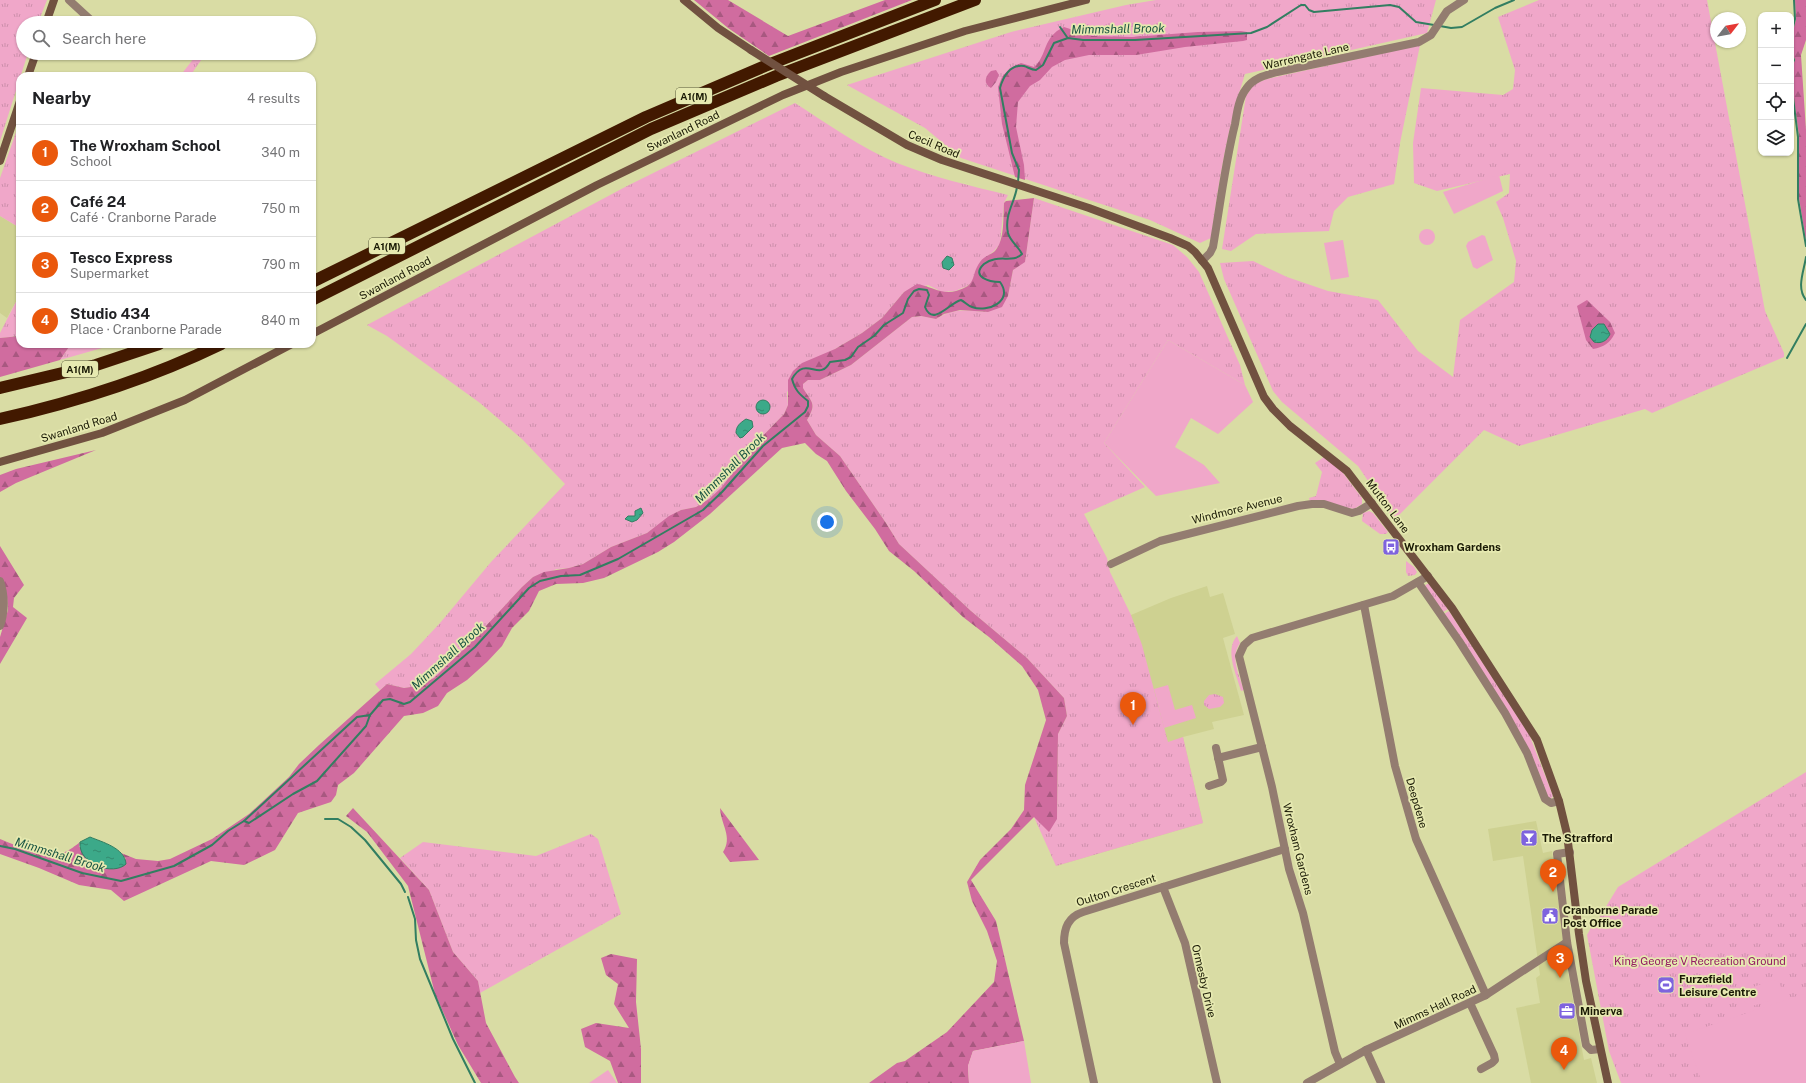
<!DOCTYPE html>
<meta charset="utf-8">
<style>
body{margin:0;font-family:"Public Sans",sans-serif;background:#f2f2f2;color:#202124}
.controls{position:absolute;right:12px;top:12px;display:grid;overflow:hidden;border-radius:8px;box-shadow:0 1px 3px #0004}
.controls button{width:36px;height:36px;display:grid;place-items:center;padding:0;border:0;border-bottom:1px solid #e0e0e0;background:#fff;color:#202124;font:20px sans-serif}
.compass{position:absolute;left:1710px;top:12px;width:36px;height:36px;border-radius:50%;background:#fff;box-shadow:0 1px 3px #0004;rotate:59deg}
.you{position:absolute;left:827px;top:522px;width:14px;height:14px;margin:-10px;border:3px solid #fff;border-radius:50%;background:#1a73e8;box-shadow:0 0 0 6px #1a73e833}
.badge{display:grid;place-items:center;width:26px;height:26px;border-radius:50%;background:#ea580c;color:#fff;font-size:13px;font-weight:700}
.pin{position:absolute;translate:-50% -33px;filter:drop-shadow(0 1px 2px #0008)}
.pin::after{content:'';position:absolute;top:21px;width:14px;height:12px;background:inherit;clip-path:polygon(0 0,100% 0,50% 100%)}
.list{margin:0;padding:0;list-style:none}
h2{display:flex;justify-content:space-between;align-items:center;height:52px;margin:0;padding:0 16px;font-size:17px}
h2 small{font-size:13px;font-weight:400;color:#757577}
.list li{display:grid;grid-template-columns:26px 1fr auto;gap:12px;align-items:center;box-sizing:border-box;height:56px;padding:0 16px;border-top:1px solid #e0e0e0}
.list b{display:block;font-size:15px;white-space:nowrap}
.list p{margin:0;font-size:13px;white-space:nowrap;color:#757577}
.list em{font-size:13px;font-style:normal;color:#757577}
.icon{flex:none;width:22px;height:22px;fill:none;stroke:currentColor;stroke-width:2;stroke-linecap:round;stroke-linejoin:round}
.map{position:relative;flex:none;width:1806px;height:1083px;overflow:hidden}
.search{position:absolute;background:#fff;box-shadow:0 1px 3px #0004;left:16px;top:16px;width:300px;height:44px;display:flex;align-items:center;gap:10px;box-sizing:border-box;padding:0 14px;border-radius:22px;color:#757577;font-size:15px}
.panel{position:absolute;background:#fff;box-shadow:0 1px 3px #0004;left:16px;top:72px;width:300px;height:276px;border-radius:12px}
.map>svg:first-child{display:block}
.built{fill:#ced191}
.grass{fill:url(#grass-tufts)}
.forest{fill:url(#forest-firs)}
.garden{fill:#f0a7c9}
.water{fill:url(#water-ripples);stroke:#327e61}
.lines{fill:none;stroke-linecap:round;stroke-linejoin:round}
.stream{stroke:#327e61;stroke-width:2}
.street{stroke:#937c70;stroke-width:8}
.secondary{stroke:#715140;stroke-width:8}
.highway{stroke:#421900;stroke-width:12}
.secondary-bridge{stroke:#715140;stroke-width:8}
.labels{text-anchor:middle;stroke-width:3.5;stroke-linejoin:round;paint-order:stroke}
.shield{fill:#e6e9b0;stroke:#575838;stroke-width:1}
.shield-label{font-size:10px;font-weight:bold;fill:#1a1a05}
.street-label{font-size:11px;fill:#1a1a05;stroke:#e6e9b0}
.poi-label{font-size:11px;font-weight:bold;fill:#1a1a05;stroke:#e6e9b0;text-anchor:start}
.park-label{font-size:11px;fill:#931a62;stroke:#e6e9b0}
.water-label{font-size:12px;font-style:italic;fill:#195443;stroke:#e6e9b0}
</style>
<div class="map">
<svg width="1806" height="1083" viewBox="0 0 1806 1083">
<defs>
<pattern id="grass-tufts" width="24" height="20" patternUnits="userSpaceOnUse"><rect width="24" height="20" fill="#f0a7c9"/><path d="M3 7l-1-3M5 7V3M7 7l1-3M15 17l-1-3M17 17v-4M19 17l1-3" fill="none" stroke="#cd8fab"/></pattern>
<pattern id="forest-firs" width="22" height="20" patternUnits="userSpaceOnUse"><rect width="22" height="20" fill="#d06c9f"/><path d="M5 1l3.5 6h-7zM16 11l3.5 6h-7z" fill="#a85880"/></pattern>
<pattern id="water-ripples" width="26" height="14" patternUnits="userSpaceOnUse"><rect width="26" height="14" fill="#3ca989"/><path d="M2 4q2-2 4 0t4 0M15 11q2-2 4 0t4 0" fill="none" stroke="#32896e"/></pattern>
</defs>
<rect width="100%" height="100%" fill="#d9dca4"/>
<g class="built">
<path d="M0 216 20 228V294L7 318 0 313Z"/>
<path d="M1207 586 1210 597 1223 593 1235 634 1223 638 1244 715 1212 722 1214 729 1183 737 1203 823 1056 866 1092 638 1131 615 1171 598Z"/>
<path d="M1536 821 1543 853 1552 851 1565 956 1584 1060 1591 1058 1597 1083H1531L1516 1008 1540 1003 1536 978 1540 975 1523 856 1493 861 1488 829Z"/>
</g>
<g class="grass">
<path d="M0 0H47L38 23H23V53H28L0 141Z"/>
<path d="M1156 0H1436L1427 33 1245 74C1227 129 1219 181 1211 238L1200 243 1150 220 961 158 925 128 847 85 1011 32 1126 5Z"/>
<path d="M1539 0H1707L1765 311 1784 353V357L1652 413 1645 409 1519 446 1484 430 1400 514 1393 518 1358 466 1282 402 1273 391 1224 279 1220 263 1253 261 1287 277 1328 291 1378 300 1418 351 1453 377 1460 320 1514 282 1516 261 1503 218 1496 202 1509 193 1510 174 1437 191 1414 183 1413 143 1421 88 1503 95 1513 89 1515 70 1498 17Z"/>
<path d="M1420 45 1400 143 1394 184 1348 197 1334 211 1329 231 1256 234 1231 251 1222 249 1246 96 1254 84 1267 79Z"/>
<path d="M198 53H206L190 76H180Z"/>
<path d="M795 103C828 124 861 148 897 163 933 177 971 186 1008 195L1004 203 1000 244 994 251 980 262 973 282 965 287 955 291 942 292 928 285 904 292 882 318 862 333 835 349 787 392 788 405 784 414 754 445 721 488 709 499 696 507 681 510 669 517 647 533 611 547 583 564 569 568 557 569 533 577 522 587 471 642 434 678 417 686 404 688 387 684 380 690 375 684 411 654 440 623 491 562 565 484 523 440 480 403 387 336 367 325 627 186Z"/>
<path d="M20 121V228L0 216V178Z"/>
<path d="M1034 198 1173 245 1187 257 1199 272 1240 365 1245 385 1168 340 1104 443 1145 487 1084 514 1107 558 1110 572 1131 615 1142 645 1168 742 1183 737 1203 823 1056 866 1034 817 1057 819 1058 734 1067 716 1064 698 1027 658 971 611 899 544 886 523 840 456 816 435 807 420C817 403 812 403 803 388V384L808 380H820L851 365 912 317 921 316 936 319C956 307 966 311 988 312L1008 296 1013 270 1025 261Z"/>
<path d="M20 294V336L0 338V333Z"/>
<path d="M71 344H116L60 360Z"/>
<path d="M1324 457 1340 469 1362 498V504L1354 509 1310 501 1309 498 1316 496 1322 472 1315 463Z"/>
<path d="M1369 511 1373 513 1388 532 1386 534H1380L1362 521 1363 513Z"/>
<path d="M1406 561 1414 567 1417 572 1415 575 1408 576 1406 572Z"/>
<path d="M1427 584H1429L1448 609 1443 612 1425 586Z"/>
<path d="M1449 611 1529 734 1553 796 1551 799 1548 798 1539 773 1444 614Z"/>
<path d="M1237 636 1240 643C1230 657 1239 675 1244 690L1241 691C1237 676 1224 650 1237 636Z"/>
<path d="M1215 694 1223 697 1224 703 1220 707 1209 709 1204 705V701L1209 695Z"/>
<path d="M1806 772V1083H1621L1609 1051 1587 935 1594 922 1599 918 1618 887Z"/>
<path d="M591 834 598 839 621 914 480 993 478 981 453 952 429 890 400 858 423 842 536 856Z"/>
</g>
<g class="forest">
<path d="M694 0H728L788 36 885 0H912L769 56 728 28Z"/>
<path d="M1795 0H1806V40L1801 55 1806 130V241L1799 198V136L1791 77V70L1795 60 1791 50V38L1796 20Z"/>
<path d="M1064 27 1092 36 1132 37 1198 32 1241 31 1247 32V40L1243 41 1185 47 1136 55H1089L1065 60 1052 67 1040 80 1030 86 1018 102 1016 127 1024 165 1025 180 1015 177 1002 124 998 87 1002 77 1010 68 1021 63 1034 67C1048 55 1042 37 1064 27Z"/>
<path d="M996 70 999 75 996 82 991 88C983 84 985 76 991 71Z"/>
<path d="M1034 198 1025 262 1013 270 1008 296 1002 307 988 312 960 310 944 314 936 319 921 316 912 317 851 365 820 380H808L803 384V388C812 403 817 403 807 420L816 435 840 456 886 523 899 544 971 611 1027 658 1064 698 1067 716 1058 734 1057 819 1049 832 1034 817 971 880 996 921 1024 1041 973 1051 968 1066 969 1083H869L897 1063 905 1061 947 1032 994 982 997 961 987 931 972 901 967 882 980 860 1011 829 1024 810 1025 785 1046 720 1038 690 1022 666 989 637 963 617 914 571 889 551 875 529 846 491 827 461 816 454 805 443 782 448 710 514 674 542 658 552 604 578 583 583 556 584 539 591 529 611 512 628 502 646 487 662 467 680 447 693 438 706 423 713 404 716 354 773 338 785 336 795 331 802 298 813 275 850 244 865 211 861 124 901 111 890 79 885 39 868 0 854V839C14 845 43 856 58 854 66 853 74 847 80 842L79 847 126 859 121 853 136 859 158 861 170 859 212 839 249 814 289 777 299 764 319 745 387 684 404 688 417 686 434 678 471 642 522 587 533 577 544 572 569 568 583 564 611 547 647 533 669 516 681 510 696 507 709 499 721 488 754 445 784 414 788 405V380L793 371 802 363 835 349 862 333 882 318 904 292 917 284C930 286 942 295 956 291 978 285 970 276 980 262 983 257 990 255 995 251 1005 240 1003 217 1004 203L1006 201Z"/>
<path d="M1587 300 1610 322 1615 333C1610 343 1604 347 1593 349L1586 340 1577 306Z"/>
<path d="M20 336V344H71L60 360 0 377V338Z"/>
<path d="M96 450 16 483 0 492V475L16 469Z"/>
<path d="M0 546 24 585 14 598 13 607 27 618 0 664V637L8 610 7 597 0 577Z"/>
<path d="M353 808 429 890 453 952 478 981 486 1023 515 1077 519 1083H481L458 1045 435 994 408 886 367 832 346 816Z"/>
<path d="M720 808 759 860 730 862 723 852C733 837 721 825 720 808Z"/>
<path d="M611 954 637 959 636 1002 641 1049V1083H618L610 1061 585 1047 581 1029 596 1023 629 1028 614 1004 618 984 606 975 601 958Z"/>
</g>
<g class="garden">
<path d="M1499 175 1503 191 1454 214 1443 192Z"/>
<circle cx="1427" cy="237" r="8"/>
<path d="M1482 235 1485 236 1493 260 1477 269 1473 267 1466 246 1468 242Z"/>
<path d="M1343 240 1349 277 1331 280 1324 243Z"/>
<path d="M1168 340 1245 385 1253 402 1218 434 1191 418 1175 447 1204 465 1220 483 1156 496 1104 443Z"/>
<path d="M1168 685 1175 710 1192 705 1196 718 1164 728 1154 689Z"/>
<path d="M1774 980 1779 982 1782 990 1781 994 1772 1000 1749 1007C1744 1003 1742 996 1744 990Z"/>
<path d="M1803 994 1806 1003V1076L1784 1083H1702L1685 1034Z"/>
<path d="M1024 1041 1031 1083H969L968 1066 973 1051Z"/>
<path d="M608 1070 617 1083H589Z"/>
</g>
<g class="water">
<path d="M947 256 952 258 954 265 949 270 943 268 942 262Z"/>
<path d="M1598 324H1604L1610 334C1607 341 1601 344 1594 342L1590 337 1592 330Z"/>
<circle cx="763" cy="407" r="7"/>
<path d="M746 419 752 421 753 427 743 437 740 438 736 433C736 426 740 423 746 419Z"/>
<path d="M641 508 643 513 637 520 632 522 625 519 628 516H635V511Z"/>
<path d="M90 837C102 842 125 848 126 864 114 876 78 865 80 842Z"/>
</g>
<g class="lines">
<g class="stream">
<path d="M1440 26 1451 28 1462 27 1495 8 1514 0"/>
<path d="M1060 27 1067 37"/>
<path d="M1791 35 1795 19 1794 0"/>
<path d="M1791 52 1794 60 1791 67"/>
<path d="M1791 82 1798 137V199L1806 246"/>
<path d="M1018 182 1019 170 1012 153 1000 88C1003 77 1010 64 1024 66 1028 67 1031 70 1036 70L1043 65 1054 43 1068 38 1083 40H1135L1251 33 1267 27 1301 5H1305L1309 10 1314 12 1390 5 1399 7 1416 22 1434 25"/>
<path d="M1806 257C1804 271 1796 288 1806 300"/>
<path d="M1787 358 1806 324"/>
<path d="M325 819H338L351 827 365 840 401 884 405 892"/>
<path d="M244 821 249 823 293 794 317 781 366 726 370 715"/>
<path d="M0 846 15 849 82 873 121 881 174 866 212 845 228 831 244 821 357 717 370 715 383 700 390 699 404 704 410 702 475 647 529 588 540 581 561 576 580 575 618 559 703 510 722 492 763 446 805 412 808 406V401C799 394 795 390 792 379 806 354 819 383 830 362L845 360 851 357 858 347 874 336 884 325 903 313 908 299 914 291 919 289 927 290 929 295 925 307C933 327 949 303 961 300 965 302 968 306 972 307 988 313 1014 301 1000 282 990 282 970 277 984 264 998 253 1012 264 1022 254 1018 246 1010 241 1008 233 1004 215 1015 202 1017 187"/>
<path d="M408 897 415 919 416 940 420 959 453 1039 475 1083"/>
</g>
<g class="street">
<path d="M69 0 94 23"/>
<path d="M127 53 129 55"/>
<path d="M1202 261 1210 253 1213 247C1220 206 1225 164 1235 124 1237 112 1239 98 1246 89 1253 78 1266 75 1277 72L1419 42 1431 35 1447 11 1464 0"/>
<path d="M1111 564 1160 541 1298 506 1312 504H1324L1352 513 1359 511 1372 503"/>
<path d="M0 581C5 595 5 612 0 626"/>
<path d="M1418 582 1459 641 1505 713 1527 753 1545 799 1551 803 1559 801"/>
<path d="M1364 605 1395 766 1416 839 1486 995"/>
<path d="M1218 758 1262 747"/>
<path d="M1209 786 1221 782 1223 780 1216 748"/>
<path d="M1570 852 1557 854 1567 942 1586 1045 1591 1050 1600 1049"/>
<path d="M1163 887 1185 943 1217 1083"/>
<path d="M1470 1003 1494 1055 1495 1060 1492 1063 1481 1069"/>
<path d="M1366 1050 1381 1083"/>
<path d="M1340 1064 1335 1052 1303 913 1289 869 1272 787 1239 656 1244 645 1252 638 1393 596 1428 576"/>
<path d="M1094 1083 1064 943C1064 928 1068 917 1083 912L1285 849"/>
<path d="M1307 1083 1366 1050 1486 995 1567 942"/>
</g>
<g class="secondary">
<path d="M684 0 718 28 751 50"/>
<path d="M46 23 54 0"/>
<path d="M28 76 36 53"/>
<path d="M824 96 907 145 942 160 1089 208 1170 238 1188 246 1195 252 1208 268 1264 397 1273 409 1290 426 1347 471 1452 608 1537 740 1559 801 1567 834 1579 934 1586 981 1608 1083"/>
<path d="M0 161 20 101"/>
<path d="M312 334 597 185 783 95 841 72 965 31 1086 0"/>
<path d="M0 462 102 433 185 400 292 344"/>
</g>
<g class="highway">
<path d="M312 282 646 117 765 66 935 0"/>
<path d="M312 300 651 129 776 76 975 0"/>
<path d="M0 388 96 365 159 344"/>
<path d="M0 419C76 402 151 378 221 344"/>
</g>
<path class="secondary-bridge" d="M751 50 824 96"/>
</g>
<defs>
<g id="bus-square" transform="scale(0.9)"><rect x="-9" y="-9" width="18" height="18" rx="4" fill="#7e63de" stroke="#e6e9b0"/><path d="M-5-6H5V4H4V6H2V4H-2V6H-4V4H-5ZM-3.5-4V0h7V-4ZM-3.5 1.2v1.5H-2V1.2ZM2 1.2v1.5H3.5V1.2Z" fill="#fff"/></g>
<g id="bar-square" transform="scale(0.9)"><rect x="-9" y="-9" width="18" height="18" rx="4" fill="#7e63de" stroke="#e6e9b0"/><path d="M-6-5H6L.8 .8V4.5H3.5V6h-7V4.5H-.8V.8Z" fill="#fff"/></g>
<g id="civic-square" transform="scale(0.9)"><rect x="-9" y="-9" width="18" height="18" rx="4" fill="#7e63de" stroke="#e6e9b0"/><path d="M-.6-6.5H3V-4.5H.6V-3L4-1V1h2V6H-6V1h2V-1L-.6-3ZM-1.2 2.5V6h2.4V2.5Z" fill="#fff"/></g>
<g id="stadium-square" transform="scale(0.9)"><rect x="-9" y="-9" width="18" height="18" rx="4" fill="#7e63de" stroke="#e6e9b0"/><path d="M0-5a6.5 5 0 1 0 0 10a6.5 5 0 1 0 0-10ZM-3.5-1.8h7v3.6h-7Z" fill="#fff"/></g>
<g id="office-square" transform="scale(0.9)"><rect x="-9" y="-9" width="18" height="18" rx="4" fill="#7e63de" stroke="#e6e9b0"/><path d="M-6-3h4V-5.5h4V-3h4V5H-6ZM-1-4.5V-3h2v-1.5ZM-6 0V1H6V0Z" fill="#fff"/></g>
</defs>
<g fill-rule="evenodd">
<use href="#bus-square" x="1391" y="547"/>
<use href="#bar-square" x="1529" y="838"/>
<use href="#civic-square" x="1550" y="916"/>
<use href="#stadium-square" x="1666" y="985"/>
<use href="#office-square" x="1567" y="1011"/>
</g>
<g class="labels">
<g class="shield">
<rect x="676" y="88" width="36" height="16" rx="3"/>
<rect x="369" y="238" width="36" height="16" rx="3"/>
<rect x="62" y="361" width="36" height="16" rx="3"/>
</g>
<g class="shield-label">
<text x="694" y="100">A1(M)</text>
<text x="387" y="250">A1(M)</text>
<text x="80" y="373">A1(M)</text>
</g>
<g class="street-label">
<text transform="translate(1306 56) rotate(-13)" y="4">Warrengate Lane</text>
<text transform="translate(683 131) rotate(-26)" y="4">Swanland Road</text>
<text transform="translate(934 144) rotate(23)" y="4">Cecil Road</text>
<text transform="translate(395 278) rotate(-28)" y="4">Swanland Road</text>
<text transform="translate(79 427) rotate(-17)" y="4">Swanland Road</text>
<text transform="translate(1388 506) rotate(53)" y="4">Mutton Lane</text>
<text transform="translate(1237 509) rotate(-14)" y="4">Windmore Avenue</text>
<text transform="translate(1417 803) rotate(74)" y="4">Deepdene</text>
<text transform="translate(1298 849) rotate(76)" y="4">Wroxham Gardens</text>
<text transform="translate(1116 890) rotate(-18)" y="4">Oulton Crescent</text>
<text transform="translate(1204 981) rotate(77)" y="4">Ormesby Drive</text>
<text transform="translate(1435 1007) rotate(-25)" y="4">Mimms Hall Road</text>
</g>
<g class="poi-label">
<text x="1404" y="551">Wroxham Gardens</text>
<text x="1542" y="842">The Strafford</text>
<text x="1563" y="914">Cranborne Parade<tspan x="1563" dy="13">Post Office</tspan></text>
<text x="1679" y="983">Furzefield<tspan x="1679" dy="13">Leisure Centre</tspan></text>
<text x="1580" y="1015">Minerva</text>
</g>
<g class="park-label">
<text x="1700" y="965">King George V Recreation Ground</text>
</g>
<g class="water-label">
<text transform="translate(1118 29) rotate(-1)" y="4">Mimmshall Brook</text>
<text transform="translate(730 468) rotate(-45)" y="4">Mimmshall Brook</text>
<text transform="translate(448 656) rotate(-42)" y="4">Mimmshall Brook</text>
<text transform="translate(60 855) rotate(17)" y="4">Mimmshall Brook</text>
</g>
</g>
</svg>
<div class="controls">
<button>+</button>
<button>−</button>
<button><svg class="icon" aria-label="locate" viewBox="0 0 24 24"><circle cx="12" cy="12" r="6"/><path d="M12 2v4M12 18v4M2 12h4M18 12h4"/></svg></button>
<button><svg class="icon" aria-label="layers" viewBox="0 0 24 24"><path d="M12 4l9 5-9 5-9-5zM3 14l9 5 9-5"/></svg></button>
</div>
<svg class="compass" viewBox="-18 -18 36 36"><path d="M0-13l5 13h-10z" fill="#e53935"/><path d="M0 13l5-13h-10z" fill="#757577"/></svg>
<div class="you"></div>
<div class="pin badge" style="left:1133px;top:725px">1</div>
<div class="pin badge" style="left:1553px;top:892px">2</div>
<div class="pin badge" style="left:1560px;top:978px">3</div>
<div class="pin badge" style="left:1564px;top:1070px">4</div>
<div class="search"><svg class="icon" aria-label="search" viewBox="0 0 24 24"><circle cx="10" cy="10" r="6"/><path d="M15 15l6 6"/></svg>Search here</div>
<section class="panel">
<h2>Nearby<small>4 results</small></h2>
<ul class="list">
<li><span class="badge">1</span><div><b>The Wroxham School</b><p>School</p></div><em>340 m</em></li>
<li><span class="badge">2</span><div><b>Café 24</b><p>Café · Cranborne Parade</p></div><em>750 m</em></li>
<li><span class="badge">3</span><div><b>Tesco Express</b><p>Supermarket</p></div><em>790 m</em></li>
<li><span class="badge">4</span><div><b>Studio 434</b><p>Place · Cranborne Parade</p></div><em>840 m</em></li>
</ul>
</section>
</div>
